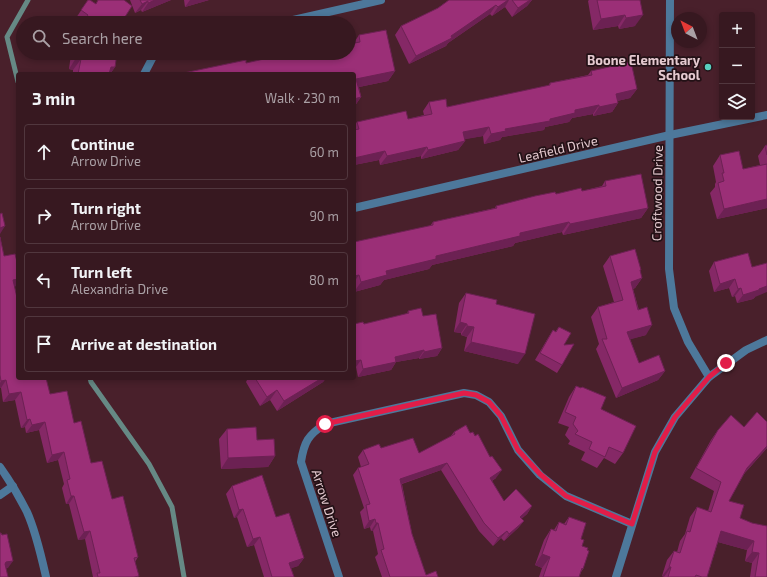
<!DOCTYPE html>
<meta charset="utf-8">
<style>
body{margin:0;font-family:"Exo 2",sans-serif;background:#42252d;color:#f1f3f6}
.controls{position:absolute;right:12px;top:12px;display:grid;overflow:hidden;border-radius:4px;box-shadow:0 2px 6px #0003}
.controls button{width:36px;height:36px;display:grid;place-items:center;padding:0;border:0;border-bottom:1px solid #51373e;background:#371820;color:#f1f3f6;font:20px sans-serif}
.compass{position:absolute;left:671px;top:12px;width:36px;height:36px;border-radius:50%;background:#371820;box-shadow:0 2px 6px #0003;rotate:318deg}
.stop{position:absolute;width:12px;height:12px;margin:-9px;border:3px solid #e11d48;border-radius:50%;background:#fff}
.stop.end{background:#e11d48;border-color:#fff;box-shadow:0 1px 4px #0008}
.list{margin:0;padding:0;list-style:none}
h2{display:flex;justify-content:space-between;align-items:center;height:52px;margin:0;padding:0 16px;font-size:17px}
h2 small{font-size:13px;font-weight:400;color:#aaa0a5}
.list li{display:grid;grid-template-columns:26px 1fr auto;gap:12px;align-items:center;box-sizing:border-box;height:56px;margin:0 8px 8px;padding:0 8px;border:1px solid #51373e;border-radius:4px}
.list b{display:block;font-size:15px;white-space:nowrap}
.list p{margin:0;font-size:13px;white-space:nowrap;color:#aaa0a5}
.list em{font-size:13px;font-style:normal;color:#aaa0a5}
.icon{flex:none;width:22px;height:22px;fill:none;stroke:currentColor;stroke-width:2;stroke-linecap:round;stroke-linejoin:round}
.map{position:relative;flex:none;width:767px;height:577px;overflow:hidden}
.search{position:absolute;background:#371820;box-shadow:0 2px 6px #0003;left:16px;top:16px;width:340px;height:44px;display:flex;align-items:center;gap:10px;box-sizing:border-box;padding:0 14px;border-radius:22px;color:#aaa0a5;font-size:15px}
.panel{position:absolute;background:#371820;box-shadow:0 2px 6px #0003;left:16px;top:72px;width:340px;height:308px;border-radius:4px}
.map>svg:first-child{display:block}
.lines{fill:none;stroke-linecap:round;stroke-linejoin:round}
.stream{stroke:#668985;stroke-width:5}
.minor{stroke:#4d789b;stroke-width:8}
.tertiary{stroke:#4d789b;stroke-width:8}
.wall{fill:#852866}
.shaded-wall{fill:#6c2153}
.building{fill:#9b2f77;stroke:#6c2153}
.route{stroke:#e11d48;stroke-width:5}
.poi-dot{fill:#59cebf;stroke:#231116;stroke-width:1.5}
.labels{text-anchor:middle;stroke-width:3.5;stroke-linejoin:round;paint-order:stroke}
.poi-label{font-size:13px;font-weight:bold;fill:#e5cad0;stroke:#231116;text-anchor:end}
.street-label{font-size:13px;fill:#e5cad0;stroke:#231116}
</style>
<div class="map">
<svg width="767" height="577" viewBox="0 0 767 577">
<rect width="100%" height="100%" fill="#49202b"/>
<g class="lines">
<g class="stream">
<path d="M18 82 7 37 28 0"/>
<path d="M90 378 91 382 149 464 172 507 184 577"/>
</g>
<g class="minor">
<path d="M670 0 669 269 674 308 688 342 709 377"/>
<path d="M280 23 381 0"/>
<path d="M144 74 154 55 158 53"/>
<path d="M354 208 670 135 767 115"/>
<path d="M0 467C10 481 19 496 27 512 36 532 41 555 46 577"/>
<path d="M0 495 13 486"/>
<path d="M339 577 301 462C304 442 308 435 325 424L464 393 476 395 489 402 501 416 518 450 540 475 566 496 632 524"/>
</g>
<path class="tertiary" d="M616 577 655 452 675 417 709 377 746 350 767 340"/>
</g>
<g class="wall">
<path d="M88 0 121 23H77L74 21Z"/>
<path d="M130 0H171L142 12 141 10 135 13Z"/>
<path d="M184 0H209L185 7Z"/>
<path d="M449 0H532L527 6 512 17 505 7 492 16 490 14 448 43 446 46 409 64 395 35 401 26 438 8Z"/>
<path d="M589 0H640L635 26 619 29 618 26 593 30 588 1Z"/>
<path d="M359 35 395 71 388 81 359 87 361 97 354 107V74L270 58 273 54 349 53 353 44Z"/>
<path d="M72 53H117L115 67 110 74H73V70L69 69 71 54Z"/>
<path d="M591 71 637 89 630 98 617 101 618 103 612 112 593 116V114L572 118 569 122 545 127 544 130 502 137 500 140 484 144 483 136 464 139 465 141 458 150 421 159V156L380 165 379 160 354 165V126L357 122 408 119 424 115 423 111 429 102 447 107 548 86 550 83 588 75Z"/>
<path d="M767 145V208L717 219 710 193 715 187V184L716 182 713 166 720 155 743 169 760 165 758 156 765 146Z"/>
<path d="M605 181 648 208 641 218 563 235 562 232 515 243 513 246 432 265 429 269 384 280 380 285 354 292V242L430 226 433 222 495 208 496 206 556 194 582 191 602 186Z"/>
<path d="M0 237 4 256 15 287H14L18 378 50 394 74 423 91 463 112 499 138 557 135 562 138 577H93L85 539 78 540 69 504H66L62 488 64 484 58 460 47 463 39 430 26 433 25 427 21 428 15 400 3 402 1 388H0Z"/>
<path d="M748 253 755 297 753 299 737 303 735 296 732 297 729 288 714 292 709 271 714 262Z"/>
<path d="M610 256 640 271 642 278 635 288 633 289 646 335 630 339 639 363 665 371 658 380 616 398 596 349 599 344 591 317 598 307 614 302 603 266Z"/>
<path d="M466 293 496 304 518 364 464 351 467 337 461 335V333L454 332 459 303Z"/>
<path d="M408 311 423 316 442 348 437 356 419 359V358L396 362 391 370 358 377 356 367 354 368V324H364L407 314Z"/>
<path d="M559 327 564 345 562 365 557 373 535 360 548 338 553 330 555 332Z"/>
<path d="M248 378H326L323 382 277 411 270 400 260 406 246 382Z"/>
<path d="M576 386 581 388 582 387 601 409 623 453 615 464 604 458 597 468 581 460 585 452 568 444 570 441 565 435 569 427 558 423 569 397Z"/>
<path d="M767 422V448L744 474 729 501 740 518 752 523 767 577H750L752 563 745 561 747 550 718 542 707 577H664L662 576 667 560 674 551 677 552 680 541 685 534 690 517 697 507 708 511 714 491 690 478 711 440 718 430 744 427Z"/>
<path d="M227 429 257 440 275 456 268 467 221 469 219 439Z"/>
<path d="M454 432 470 433 496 478 492 481 504 501 532 506 527 514 521 519 524 521 518 528 504 541 501 538 493 546 479 531 441 470 402 484 412 534 426 575 438 577H382L375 557 378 554 373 531H371L370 527 364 529 360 512 364 508 353 475 358 468 361 467 358 457 363 450 381 448 419 453 450 437Z"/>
<path d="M232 486 276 517 304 558 298 566 291 568 294 577H264L254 545 247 547 237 517 234 518 226 494Z"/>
<path d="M569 517 581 539 583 569 581 572 579 577H539L542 568 535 565 544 540 551 529 554 530 559 522 564 524Z"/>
</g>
<g class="shaded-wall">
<path d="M155 0H171L142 12 148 3Z"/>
<path d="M190 0H209L185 7Z"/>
<path d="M508 0H509L505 7 492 16 498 7Z"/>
<path d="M530 0H532L527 6 512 17 518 8Z"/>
<path d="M148 1 141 10 135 13 142 4Z"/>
<path d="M496 5 490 14 448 43 446 46 409 64 416 56 451 36Z"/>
<path d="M625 15 618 26 593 30 601 19Z"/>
<path d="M643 15 635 26 619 29 626 18Z"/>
<path d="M76 58 81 59 73 70 69 69Z"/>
<path d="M111 67H115L110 74H105Z"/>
<path d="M395 71 388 81 354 88 356 79Z"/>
<path d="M637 89 630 98 609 103 616 94Z"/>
<path d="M361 97 354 107V99Z"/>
<path d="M618 103 612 112 593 116 599 107Z"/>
<path d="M599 105 593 114 572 118 569 122 545 127 544 130 502 137 500 140 484 144 491 134 505 129 575 110Z"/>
<path d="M489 127 483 136 456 141 463 132Z"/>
<path d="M465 141 458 150 421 159 428 150Z"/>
<path d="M427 147 421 156 380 165 387 156Z"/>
<path d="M385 151 379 160 354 165V158Z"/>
<path d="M767 199V208L717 219 724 209Z"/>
<path d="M648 208 641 218 563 235 570 224Z"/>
<path d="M569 222 562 232 515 243 513 246 432 265 429 269 384 280 380 285 354 292 361 282 386 271 436 256 520 233Z"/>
<path d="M5 226 0 234V228Z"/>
<path d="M359 275 354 282V276Z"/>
<path d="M642 278 635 288 624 291 631 282Z"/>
<path d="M18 279V283L15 287 7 289 13 280Z"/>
<path d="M735 279 729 288 714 292 720 284Z"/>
<path d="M767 286V292L755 297 753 299 737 303 743 295Z"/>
<path d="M741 288 735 296 732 297 738 289Z"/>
<path d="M460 322 467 324 461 333 454 332Z"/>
<path d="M652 325 646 335 621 342 627 332Z"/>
<path d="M467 326 474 327 467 337 461 335Z"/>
<path d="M471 342 525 354 518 364 464 351Z"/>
<path d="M442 348 437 356 419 359 424 352Z"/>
<path d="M424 350 419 358 396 362 391 370 358 377 363 369 395 357Z"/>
<path d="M361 360 356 367 354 368V361Z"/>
<path d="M665 371 658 380 616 398 622 388Z"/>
<path d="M322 378H326L323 382 277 411 284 401Z"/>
<path d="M6 380 1 388H0V383L1 381Z"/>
<path d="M277 390 270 400 260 406 267 397Z"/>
<path d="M21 392 15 400 3 402 9 394Z"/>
<path d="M30 419 25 427 21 428 27 420Z"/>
<path d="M45 422 39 430 26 433 32 425Z"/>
<path d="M767 446V448L740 478 747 468Z"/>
<path d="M64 452 58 460 47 463 52 455Z"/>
<path d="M275 456 268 467 221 469 228 458Z"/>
<path d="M447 463 441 470 395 486 400 479Z"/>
<path d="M502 470 496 478 484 486 490 478Z"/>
<path d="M71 496H74L69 504H66Z"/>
<path d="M532 506 527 514 515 525 520 517Z"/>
<path d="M243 509 237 517 234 518 239 510Z"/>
<path d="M375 519 370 527 364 529 369 521Z"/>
<path d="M524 521 518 528 504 541 509 534Z"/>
<path d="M376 523H378L373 531H371Z"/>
<path d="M90 531 85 539 78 540 84 532Z"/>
<path d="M507 531 501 538 493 546 498 538Z"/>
<path d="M721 531 754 541 747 550 714 541Z"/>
<path d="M260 537 254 545 247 547 253 539Z"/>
<path d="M752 552 759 553 752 563 745 561Z"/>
<path d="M542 554 550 557 542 568 535 565Z"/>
<path d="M304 558 298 566 284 571 289 563Z"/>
<path d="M13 561 8 568 1 570 6 562Z"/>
<path d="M669 567H671L664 577 662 576Z"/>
</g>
<g class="building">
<path d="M88 0H90L96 4 98 0H124L132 6 121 23H87L84 21 88 15 81 10Z"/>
<path d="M140 0H155L148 3V1L142 4Z"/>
<path d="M449 0H508L498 7 496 5 451 36 452 38 416 56 401 26 438 8Z"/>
<path d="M512 0H530L518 8Z"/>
<path d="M597 0H640L643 15 626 18 625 15 601 19Z"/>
<path d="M386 30 395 71 356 79 361 97 354 99V74H179L246 60V63L273 57V54L278 53H349V44L360 42 359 35Z"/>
<path d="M77 53H117L115 67H111L109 74H78L81 59 76 58Z"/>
<path d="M631 62 637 89 616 94 618 103 599 107V105L575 110V113L550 119V121L505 129 506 131 491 134 489 127 463 132 465 141 428 150 427 147 387 156 385 151 354 158 355 159H354V130L359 129 357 122 406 111 408 119 432 114 429 102 446 99 447 107 550 85V83L592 75 591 71Z"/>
<path d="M767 145V155L765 146Z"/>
<path d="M739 151 743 169 767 164V199L724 209 718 183 724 181 722 173H724L720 155Z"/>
<path d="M641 174 648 208 570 224 569 222 520 233V236L436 256V259L386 271 387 275 361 282 359 275 354 276V242L433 225V222L497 208 496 206 535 196 555 192 556 194 581 188 582 191 606 186 605 181Z"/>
<path d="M2 213 5 226 0 228V214Z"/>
<path d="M0 237 4 256 15 254 18 266V279L13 280 18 302V378H46L50 394 67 391 74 423 81 421 91 463 102 461 112 499 123 496 138 557 134 558 139 576 134 577H98L97 573H100L90 531 84 532 74 496H71L67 480 70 479 64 452 52 455 45 422 32 425 30 419 27 420 21 392 9 394 6 380 1 381 0 375Z"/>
<path d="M635 249 641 270H640L642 278 631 282 638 310 647 307 652 325 627 332 639 363 659 355 665 371 622 388 602 339H607L598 307 623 300 610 256Z"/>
<path d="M748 253 752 267 767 263V286L759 289V290L743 295 741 288 738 289 735 279 720 284 714 262Z"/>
<path d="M466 293 497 300 496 304 535 314 525 354 471 342 474 327 467 326V324L460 322Z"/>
<path d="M421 308 423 316 436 314 442 348 424 352V350L395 357 396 362 363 369 361 360 354 361V324L363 322 364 324 409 313 408 311Z"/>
<path d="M559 327 571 333 564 345 574 344 562 365 540 353 553 330 556 332Z"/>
<path d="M255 378H322L284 401 277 390 267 397Z"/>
<path d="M576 386 581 388 582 387 606 397 601 409 636 426 623 453 609 447 605 457 589 449 592 442 575 434 578 431 573 424 576 417 565 412Z"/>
<path d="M757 412 767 422V446L747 468 729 501 744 505 740 518 752 523 767 526V577H755L759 553 752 552 754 541 721 531 707 577H702L696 575 695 577H668L671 567H669L674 551 680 553 687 531 690 532 697 507 711 512 721 482 696 468 718 430 731 415 744 427Z"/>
<path d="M466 425 470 433 473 432 475 436 478 434 490 457 492 456 502 470 490 478 504 501 516 489 532 506 520 517 524 521 509 534 507 531 498 538 484 523 447 463 400 479 412 534 426 575 436 571 438 577H390L381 550 384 549 378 523H376L375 519 369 521 366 505 370 504 358 468 369 464 363 450 379 444 381 448 413 438 419 453 455 434 454 432Z"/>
<path d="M256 427 257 440 274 439 275 456 228 458 227 429Z"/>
<path d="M262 475 276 517 289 513 304 558 289 563 294 577H272L260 537 253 539 243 509 239 510 232 486Z"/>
<path d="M569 517 586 523 581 539 584 540 582 546 588 548 587 550 589 551 583 569 582 568 579 577H543L550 557 542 554 551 529 556 531 559 522 566 525Z"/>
<path d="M0 533H1L2 535 7 534 13 561 6 562 5 564 8 577H0Z"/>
</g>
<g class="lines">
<path class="route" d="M325 424 464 393 476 395 489 402 501 416 518 450 540 474 566 496 632 524 655 452 675 417 709 377 726 363"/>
</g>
<circle class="poi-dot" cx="708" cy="67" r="4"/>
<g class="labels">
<g class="poi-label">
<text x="700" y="65">Boone Elementary<tspan x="700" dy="15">School</tspan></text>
</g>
<g class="street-label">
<text transform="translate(558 149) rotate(-13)" y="5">Leafield Drive</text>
<text transform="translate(657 193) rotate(-89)" y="5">Croftwood Drive</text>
<text transform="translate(327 503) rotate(72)" y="5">Arrow Drive</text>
</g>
</g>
</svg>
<div class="controls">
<button>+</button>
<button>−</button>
<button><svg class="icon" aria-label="layers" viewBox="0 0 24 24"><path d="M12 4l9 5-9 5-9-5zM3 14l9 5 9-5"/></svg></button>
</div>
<svg class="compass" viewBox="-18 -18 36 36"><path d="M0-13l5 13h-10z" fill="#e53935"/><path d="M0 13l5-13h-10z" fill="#aaa0a5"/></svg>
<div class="stop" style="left:325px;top:424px"></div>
<div class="stop end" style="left:726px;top:363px"></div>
<div class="search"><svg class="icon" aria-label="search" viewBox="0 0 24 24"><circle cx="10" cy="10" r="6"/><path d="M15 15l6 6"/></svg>Search here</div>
<section class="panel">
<h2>3 min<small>Walk · 230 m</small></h2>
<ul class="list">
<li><svg class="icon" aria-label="ahead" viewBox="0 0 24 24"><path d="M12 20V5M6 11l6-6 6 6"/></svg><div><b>Continue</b><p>Arrow Drive</p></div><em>60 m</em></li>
<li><svg class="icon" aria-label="right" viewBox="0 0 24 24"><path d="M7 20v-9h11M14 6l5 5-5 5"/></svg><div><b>Turn right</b><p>Arrow Drive</p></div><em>90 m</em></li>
<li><svg class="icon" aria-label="left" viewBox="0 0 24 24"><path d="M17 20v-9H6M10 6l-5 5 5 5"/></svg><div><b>Turn left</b><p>Alexandria Drive</p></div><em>80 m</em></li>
<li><svg class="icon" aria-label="arrive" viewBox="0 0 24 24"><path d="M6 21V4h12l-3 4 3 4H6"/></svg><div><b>Arrive at destination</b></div></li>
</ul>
</section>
</div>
